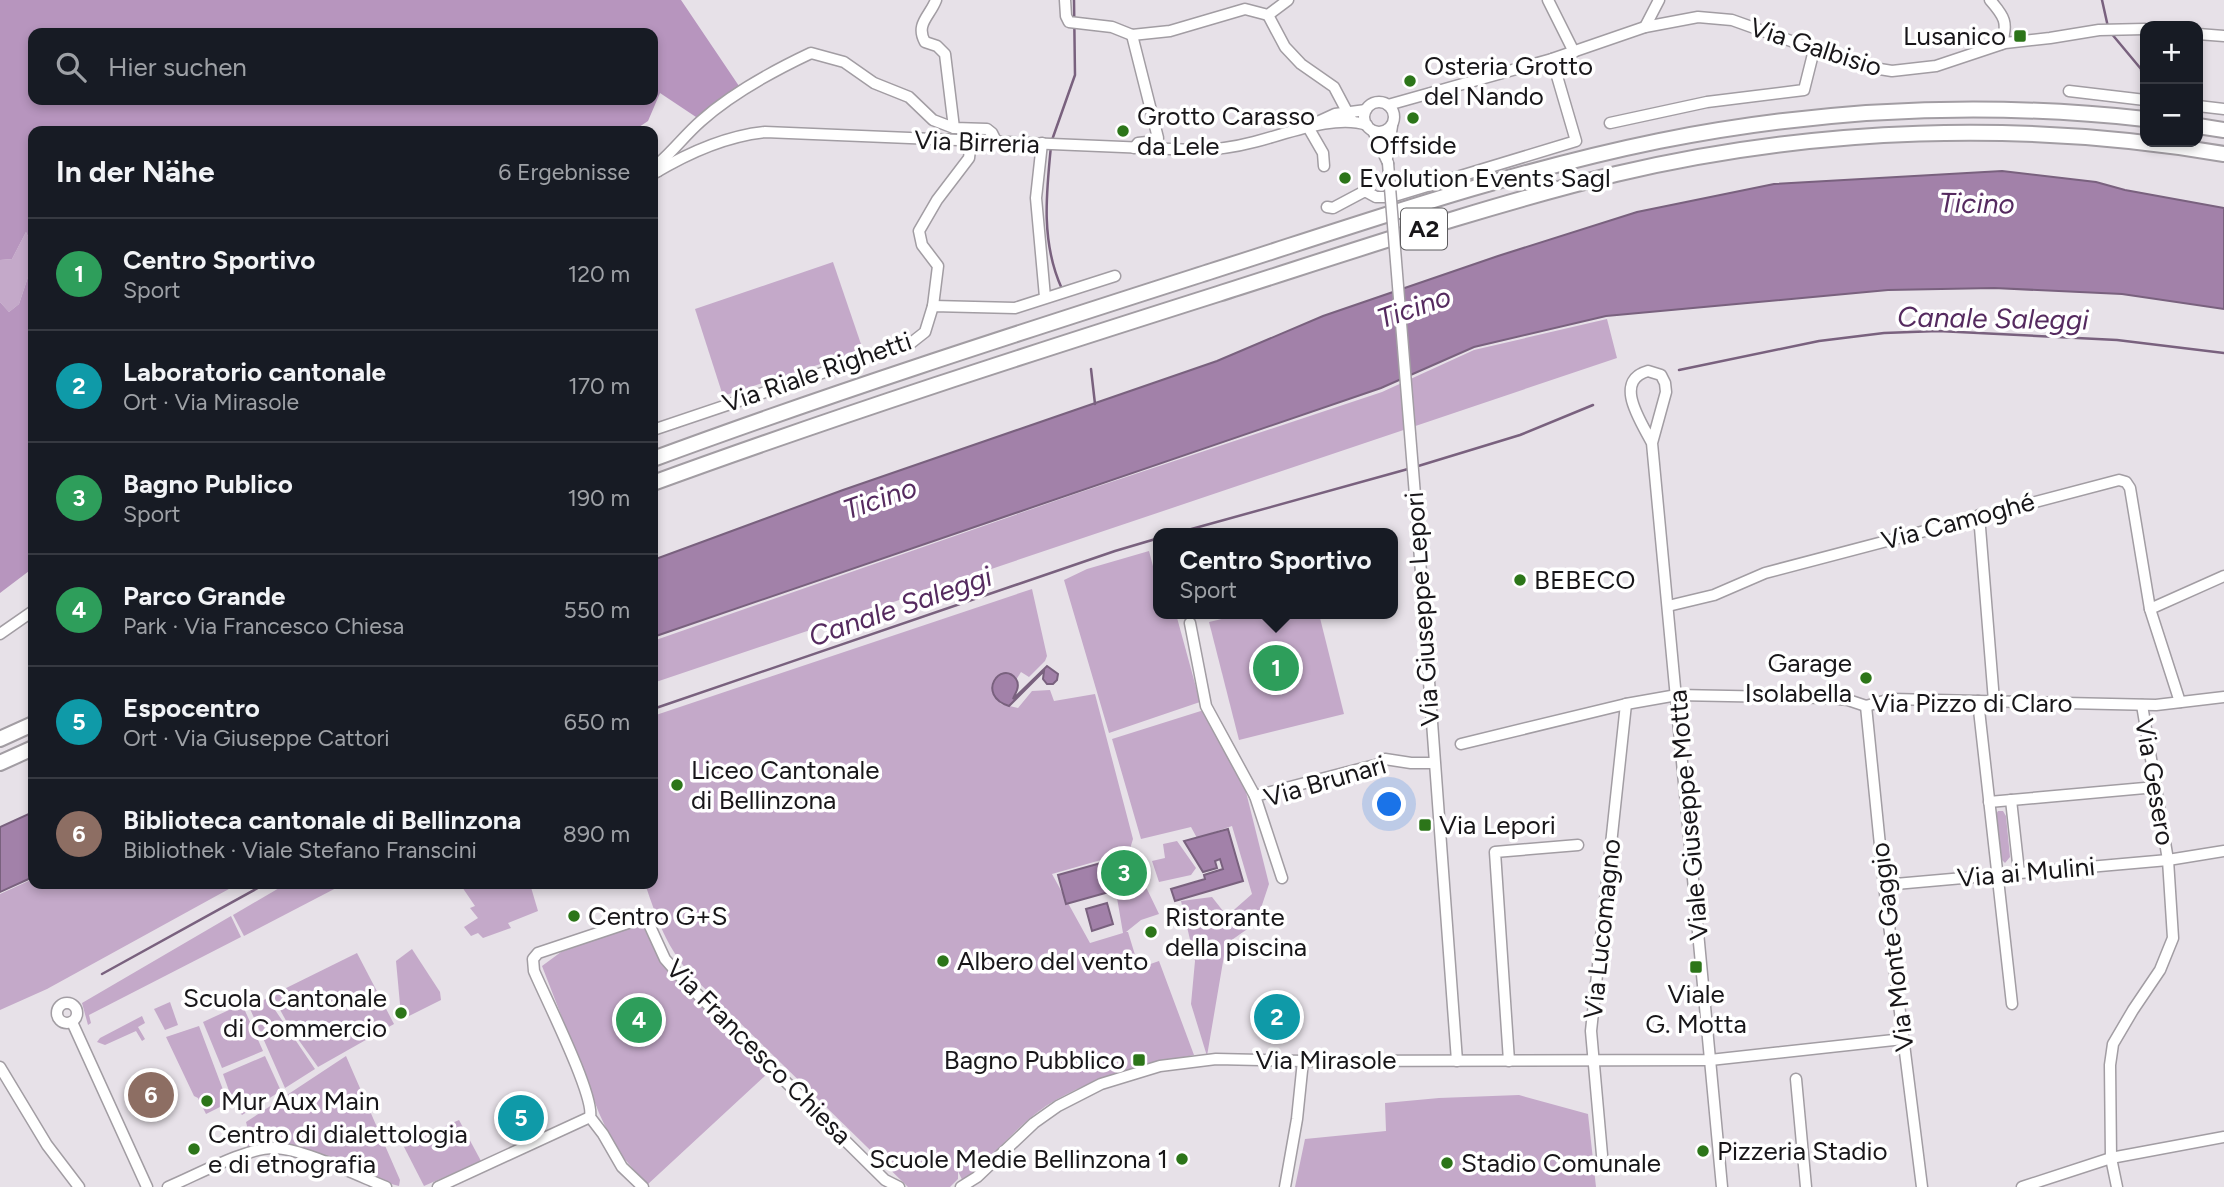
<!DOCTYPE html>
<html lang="de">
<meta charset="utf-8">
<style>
body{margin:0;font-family:Figtree,sans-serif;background:#242831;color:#f1f3f6}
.controls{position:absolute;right:21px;top:21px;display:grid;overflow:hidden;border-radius:14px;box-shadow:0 4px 10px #0003}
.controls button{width:63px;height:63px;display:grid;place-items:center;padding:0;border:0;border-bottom:2px solid #363941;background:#171b24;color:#f1f3f6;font:35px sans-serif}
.you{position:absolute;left:1390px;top:805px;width:24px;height:24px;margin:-18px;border:5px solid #fff;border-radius:50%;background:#1a73e8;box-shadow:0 0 0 10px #1a73e833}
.badge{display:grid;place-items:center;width:46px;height:46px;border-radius:50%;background:#db2777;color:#fff;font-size:23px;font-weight:700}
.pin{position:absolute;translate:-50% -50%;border:4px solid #fff;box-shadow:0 2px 7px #0006}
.popup{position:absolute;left:1153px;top:528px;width:245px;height:91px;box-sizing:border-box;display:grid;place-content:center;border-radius:14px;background:#171b24;filter:drop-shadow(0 2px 5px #0005);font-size:23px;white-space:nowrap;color:#9ea1a6}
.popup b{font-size:26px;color:#f1f3f6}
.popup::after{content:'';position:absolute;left:50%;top:100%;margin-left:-14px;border:14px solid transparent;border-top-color:#171b24}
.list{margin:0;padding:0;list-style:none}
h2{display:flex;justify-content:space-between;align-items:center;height:91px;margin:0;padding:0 28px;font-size:30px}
h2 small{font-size:23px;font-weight:400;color:#9ea1a6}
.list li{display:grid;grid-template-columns:46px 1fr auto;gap:21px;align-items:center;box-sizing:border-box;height:112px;padding:0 28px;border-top:2px solid #363941}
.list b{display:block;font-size:26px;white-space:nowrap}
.list p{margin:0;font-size:23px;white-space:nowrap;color:#9ea1a6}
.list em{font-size:23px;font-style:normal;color:#9ea1a6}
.icon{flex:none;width:38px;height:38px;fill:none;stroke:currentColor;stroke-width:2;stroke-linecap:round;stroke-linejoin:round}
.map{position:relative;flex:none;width:2224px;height:1187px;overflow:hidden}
.search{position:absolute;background:#171b24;box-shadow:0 4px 10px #0003;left:28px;top:28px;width:630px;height:77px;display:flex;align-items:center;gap:18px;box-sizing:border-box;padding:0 24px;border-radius:14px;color:#9ea1a6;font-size:26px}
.panel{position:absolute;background:#171b24;box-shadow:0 4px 10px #0003;left:28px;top:126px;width:630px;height:763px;border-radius:14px}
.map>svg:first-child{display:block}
.green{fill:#c4a9c9}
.forest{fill:#b795be;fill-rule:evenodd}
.water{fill:#a281a9;stroke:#79617e;stroke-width:2}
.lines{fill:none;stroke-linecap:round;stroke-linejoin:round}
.stream{stroke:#79617e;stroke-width:2.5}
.minor-casing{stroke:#a29da3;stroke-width:13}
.highway-casing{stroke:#a29da3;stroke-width:18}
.minor{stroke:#fff;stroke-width:10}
.highway{stroke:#fff;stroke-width:14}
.minor-bridge-casing{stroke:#a29da3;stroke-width:13;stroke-linecap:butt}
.minor-bridge{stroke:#fff;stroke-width:10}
.poi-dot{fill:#2c7519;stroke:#fff;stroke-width:2.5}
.labels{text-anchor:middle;stroke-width:7;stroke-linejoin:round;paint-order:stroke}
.shield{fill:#fff;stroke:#5d5c5e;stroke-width:2}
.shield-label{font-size:24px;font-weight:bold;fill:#181619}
.poi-label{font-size:26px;fill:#181619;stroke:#fff;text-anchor:start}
.street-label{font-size:26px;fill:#181619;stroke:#fff}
.water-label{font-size:28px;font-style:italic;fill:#552a5f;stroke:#fff}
</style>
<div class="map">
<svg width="2224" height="1187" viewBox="0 0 2224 1187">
<rect width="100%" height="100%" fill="#e7e1e8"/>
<g class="green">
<path d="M26 232 33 247V262L19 304 9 312 0 302V260L12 259Z"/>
<path d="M833 262 863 350 723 396 695 309Z"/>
<path d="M1607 319 1617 358 653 683V641L1078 493 1382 392 1474 350Z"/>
<path d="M1149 551 1159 589V614H1176L1200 702 1109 733 1064 580 1087 569Z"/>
<path d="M1032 589 1047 656 1045 661 1029 677 1021 672 1016 680 1009 674 992 691 1001 704 1018 708 1032 691 1050 690 1054 701 1095 694 1133 839 1129 852 1052 874 1090 943 1123 933 1117 898 1146 887 1159 914 1141 920 1126 932H1128L1139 968 1159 961 1194 1055C1139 1067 1073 1081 1029 1119 1006 1139 985 1162 964 1184L958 1171V1179L950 1187H908L693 977C666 947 658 921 645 884H653V716Z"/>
<path d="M1243 614H1319L1344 714 1239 740 1209 622Z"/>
<path d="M1204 710 1246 792 1269 884 1256 923 1226 944 1207 1056 1191 1004 1195 961 1181 901 1212 897 1227 916 1252 894 1232 826 1197 838 1191 827 1141 839 1112 739Z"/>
<path d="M1998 811H2003L2006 816 2010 857 2005 863 2000 858 1995 816Z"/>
<path d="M1177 841 1196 868 1191 875 1159 882 1152 861 1165 858 1163 844Z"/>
<path d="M33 879V884H238L47 989 0 1010V894Z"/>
<path d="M286 884H339L340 886 244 936 233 915Z"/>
<path d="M460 884H530L538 911 508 923 511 928 483 938 478 933 471 936 464 927 478 918 470 908 475 906Z"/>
<path d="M231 916 241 937 89 1015 91 1023 88 1025 82 1003Z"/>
<path d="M641 923 663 965 767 1074 647 1185 615 1148 599 1113 542 966 561 952Z"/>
<path d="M412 949 440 992 441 1000 403 1019 401 1015 396 961Z"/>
<path d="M357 953 394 1024 318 1067 290 1028 272 995Z"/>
<path d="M267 998 315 1069 285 1088 247 1002 255 999 259 1003Z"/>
<path d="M170 1002 178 1025 165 1030 154 1009Z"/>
<path d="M242 1004 263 1051 222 1068 203 1022Z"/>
<path d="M142 1016 145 1023 138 1027 145 1039 142 1041 136 1031 105 1045 97 1042 100 1038Z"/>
<path d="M199 1026 228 1103 206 1114 198 1098 194 1096 166 1037Z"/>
<path d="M265 1056 281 1091 242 1115 234 1105 223 1074Z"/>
<path d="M346 1056 400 1180 399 1186C345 1174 307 1134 248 1148L244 1140 249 1134 246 1122Z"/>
<path d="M1519 1095 1588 1114 1596 1187H1295L1305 1139 1386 1131 1385 1103 1439 1098Z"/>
<path d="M459 1120 481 1161 424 1186 403 1145Z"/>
</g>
<g class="forest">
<path d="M0 0H681L743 92 702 121 660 93 648 121 633 131H33V247L26 232 12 259 0 260ZM33 33H653V100H33Z"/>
<path d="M33 262V568L0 593V302L9 312 19 304Z"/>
</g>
<g class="water">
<path d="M2002 171 2096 182 2125 190 2224 208V309L2122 294 1994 288 1888 290 1606 316 1474 347 1381 388 653 637V560L843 490 1217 361 1323 316 1498 256 1637 212 1774 184Z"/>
<path d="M1047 666 1058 674 1057 680 1053 684H1047L1043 679 1044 671 1009 706C975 695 1001 659 1016 679 1018 682 1018 687 1017 690 1016 693 1014 696 1013 699Z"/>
<path d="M33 812V877L0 892V827Z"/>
<path d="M1228 829 1243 881 1175 901 1171 889 1205 879 1204 875 1223 869 1220 859 1215 861 1217 868 1203 872 1184 841Z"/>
<path d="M1126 856 1134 885 1066 904 1058 875Z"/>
<path d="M1107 903 1113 924 1092 931 1086 909Z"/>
</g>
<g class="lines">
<g class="stream">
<path d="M2102 0 2108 27"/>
<path d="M2111 33 2141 69 2143 94"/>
<path d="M1052 140 1075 75 1074 0"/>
<path d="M1051 146C1046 195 1041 243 1062 289"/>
<path d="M1091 369 1095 404"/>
<path d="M1679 370 1819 341 1884 333 1938 331 2117 340 2224 353"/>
<path d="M1415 467 1520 435 1593 405"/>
<path d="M1177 533 1408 469"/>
<path d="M653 709 1115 551 1159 538"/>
<path d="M102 974 265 884"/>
</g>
<g class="minor-casing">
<g id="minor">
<path d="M936 0C930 16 915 24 925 42L937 46 945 54 954 128"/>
<path d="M1065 0 1066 16 1069 22 1112 27 1132 35 1170 31 1245 9 1268 15 1288 0"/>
<path d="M1548 0 1574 52"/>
<path d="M1990 0C2004 16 2009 23 2001 44"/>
<path d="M1268 15 1285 47 1301 64 1334 87 1352 121"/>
<path d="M1645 27 1659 0"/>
<path d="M2198 34 2224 36"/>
<path d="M1132 35 1158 138 1156 141 1138 143 1134 148"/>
<path d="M2069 91 2145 100"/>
<circle cx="1379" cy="117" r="15"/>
<path d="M1388 105 1552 59 1645 27 1698 17 1732 20 1861 66 1892 71 1936 66 2005 43 2050 38 2099 30 2145 29"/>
<path d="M2198 106 2224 109"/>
<path d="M1610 123 1707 102 1804 90 1814 50"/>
<path d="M1311 125 1335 114 1366 110"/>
<path d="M1308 127 1323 153 1324 166"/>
<path d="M1373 131 1388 163"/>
<path d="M1042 143 1036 198 1045 297"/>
<path d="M1387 158 1392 126"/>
<path d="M658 171 659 163C674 150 686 134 701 121 731 94 775 70 811 53L844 62 874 83 909 97 933 120 954 128 987 129 992 133 996 141"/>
<path d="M653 174C686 154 726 136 765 132L1194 150C1214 150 1235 147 1254 142 1287 134 1335 114 1367 125"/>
<path d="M1327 207 1333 208 1365 191 1376 197H1391L1576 141 1552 59"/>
<path d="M933 306 938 266 922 245 919 231 937 200 969 158 971 141"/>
<path d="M653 430 911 343 925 332 933 306 1015 308 1115 276"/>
<path d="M1652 443C1642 423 1612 381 1648 371L1661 375 1665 383 1666 392 1652 443 1722 1187"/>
<path d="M1979 515 1994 701"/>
<path d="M1418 532 1457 1061"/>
<path d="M1668 606 1714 595 1765 573 2119 480 2126 482 2130 488 2150 609"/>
<path d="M1190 623 1206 706 1255 796"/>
<path d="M0 634 33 611"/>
<path d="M1978 701 2012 1004"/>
<path d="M2180 702 2150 609 2224 576"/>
<path d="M1866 706 1884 885 1922 1187"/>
<path d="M1461 744 1626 704 1677 695 1830 698 1848 700 1866 706 1891 699 2156 705 2224 697"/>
<path d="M2011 800 2019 872"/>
<path d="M1989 802 2156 787"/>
<path d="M1282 878 1255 796 1379 764 1385 759 1411 763H1434"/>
<path d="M1884 885 2168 860 2224 851"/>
<circle cx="67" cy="1013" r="10"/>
<path d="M72 1022 147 1187"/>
<path d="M1509 1061 1495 852 1578 845"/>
<path d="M0 1067 47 1145 79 1187"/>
<path d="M1796 1079 1806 1187"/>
<path d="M1602 1155 1591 1031 1626 704"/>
<path d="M168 1187C197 1175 245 1148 274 1148 301 1148 359 1176 386 1187"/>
<path d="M438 1187 590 1117"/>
<path d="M643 1187 622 1167 603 1134 590 1117C595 1096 545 997 534 971L533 959 538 953 643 918 648 922 665 959 687 984 885 1180 899 1187"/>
<path d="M961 1187 977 1177 1034 1123 1058 1106 1101 1084 1160 1066 1216 1059 1303 1061 1710 1060 1903 1039"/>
<path d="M1285 1187 1297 1119 1303 1061"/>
<path d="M2022 1187 2111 1158 2224 1137"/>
<path d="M2117 1187 2111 1158 2110 1065 2113 1044 2133 1010 2160 970 2173 938 2168 860 2142 705"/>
</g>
</g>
<g class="highway-casing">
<g id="highway">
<path d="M2198 126 2224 130"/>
<path d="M653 459C837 391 1025 331 1212 271 1359 224 1507 172 1659 141 1819 109 1983 101 2145 119"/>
<path d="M653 483C839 415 1029 354 1218 294 1350 252 1482 207 1616 174 1815 127 2022 120 2224 154"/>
<path d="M0 739 33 724"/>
<path d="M0 763 33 748"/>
</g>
</g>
<use href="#minor" class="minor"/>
<use href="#highway" class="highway"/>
<g class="minor-bridge-casing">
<path id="minor-bridge" d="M1388 163 1418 532"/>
</g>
<use href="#minor-bridge" class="minor-bridge"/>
</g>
<g class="poi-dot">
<rect x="2013" y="29" width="14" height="14" rx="3.5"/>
<circle cx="1410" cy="81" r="7"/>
<circle cx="1413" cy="118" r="7"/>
<circle cx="1123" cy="131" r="7"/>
<circle cx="1345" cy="178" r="7"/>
<circle cx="1520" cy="580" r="7"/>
<circle cx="1866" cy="678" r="7"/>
<circle cx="677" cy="785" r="7"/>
<rect x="1418" y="818" width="14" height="14" rx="3.5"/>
<circle cx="574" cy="916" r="7"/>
<circle cx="1151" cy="932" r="7"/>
<circle cx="943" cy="961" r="7"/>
<rect x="1689" y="960" width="14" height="14" rx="3.5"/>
<circle cx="401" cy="1013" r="7"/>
<rect x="1132" y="1053" width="14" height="14" rx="3.5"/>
<circle cx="207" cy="1101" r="7"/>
<circle cx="194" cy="1149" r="7"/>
<circle cx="1703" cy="1151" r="7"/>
<circle cx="1182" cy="1159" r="7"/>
<circle cx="1447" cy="1163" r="7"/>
</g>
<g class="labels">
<rect class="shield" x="1401" y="208.5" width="46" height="41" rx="5"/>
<g class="shield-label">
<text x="1424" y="237">A2</text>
</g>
<g class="poi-label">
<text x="2006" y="45" text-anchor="end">Lusanico</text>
<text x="1424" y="75">Osteria Grotto<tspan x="1424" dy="30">del Nando</tspan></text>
<text x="1137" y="125">Grotto Carasso<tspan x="1137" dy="30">da Lele</tspan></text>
<text x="1413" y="154" text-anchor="middle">Offside</text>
<text x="1359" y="187">Evolution Events Sagl</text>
<text x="1534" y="589">BEBECO</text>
<text x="1852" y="672" text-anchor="end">Garage<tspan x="1852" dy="30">Isolabella</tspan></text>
<text x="691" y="779">Liceo Cantonale<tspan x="691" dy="30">di Bellinzona</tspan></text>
<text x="1439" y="834">Via Lepori</text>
<text x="588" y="925">Centro G+S</text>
<text x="1165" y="926">Ristorante<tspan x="1165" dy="30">della piscina</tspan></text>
<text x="957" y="970">Albero del vento</text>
<text x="1696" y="1003" text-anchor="middle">Viale<tspan x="1696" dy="30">G. Motta</tspan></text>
<text x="387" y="1007" text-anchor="end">Scuola Cantonale<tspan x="387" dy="30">di Commercio</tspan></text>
<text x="1125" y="1069" text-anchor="end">Bagno Pubblico</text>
<text x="221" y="1110">Mur Aux Main</text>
<text x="208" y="1143">Centro di dialettologia<tspan x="208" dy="30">e di etnografia</tspan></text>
<text x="1717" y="1160">Pizzeria Stadio</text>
<text x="1168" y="1168" text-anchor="end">Scuole Medie Bellinzona 1</text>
<text x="1461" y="1172">Stadio Comunale</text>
</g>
<g class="street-label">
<text transform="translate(1816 47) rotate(18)" y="9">Via Galbisio</text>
<text transform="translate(977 142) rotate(2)" y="9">Via Birreria</text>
<text transform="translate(817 372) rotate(-19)" y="9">Via Riale Righetti</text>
<text transform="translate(1958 521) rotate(-15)" y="9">Via Camoghé</text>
<text transform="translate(1422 609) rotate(-94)" y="9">Via Giuseppe Lepori</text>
<text x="1972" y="712">Via Pizzo di Claro</text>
<text transform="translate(1325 781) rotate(-16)" y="9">Via Brunari</text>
<text transform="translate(2155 782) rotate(80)" y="9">Via Gesero</text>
<text transform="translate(1688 815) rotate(-95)" y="9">Viale Giuseppe Motta</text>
<text transform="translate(2026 872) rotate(-5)" y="9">Via ai Mulini</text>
<text transform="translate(1602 929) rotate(-84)" y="9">Via Lucomagno</text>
<text transform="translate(1892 947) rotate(-97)" y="9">Via Monte Gaggio</text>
<text transform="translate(759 1052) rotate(45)" y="9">Via Francesco Chiesa</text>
<text x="1326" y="1069">Via Mirasole</text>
</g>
<g class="water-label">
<text transform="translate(1977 203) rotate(1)" y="10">Ticino</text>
<text transform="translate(1414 307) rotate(-19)" y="10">Ticino</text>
<text transform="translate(1993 318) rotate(1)" y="10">Canale Saleggi</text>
<text transform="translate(880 498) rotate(-19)" y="10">Ticino</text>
<text transform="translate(900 606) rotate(-19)" y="10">Canale Saleggi</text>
</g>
</g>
</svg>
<div class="controls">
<button>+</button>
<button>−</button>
</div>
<div class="you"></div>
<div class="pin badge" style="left:1276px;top:668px;background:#2e9e5b">1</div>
<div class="popup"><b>Centro Sportivo</b>Sport</div>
<div class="pin badge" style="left:1277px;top:1017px;background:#0f9aa8">2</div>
<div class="pin badge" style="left:1124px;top:873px;background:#2e9e5b">3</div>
<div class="pin badge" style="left:639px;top:1020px;background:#2e9e5b">4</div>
<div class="pin badge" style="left:521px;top:1118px;background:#0f9aa8">5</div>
<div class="pin badge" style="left:151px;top:1095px;background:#8d6e63">6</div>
<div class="search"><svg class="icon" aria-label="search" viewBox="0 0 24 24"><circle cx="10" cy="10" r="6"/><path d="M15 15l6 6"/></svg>Hier suchen</div>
<section class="panel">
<h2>In der Nähe<small>6 Ergebnisse</small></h2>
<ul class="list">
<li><span class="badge" style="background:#2e9e5b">1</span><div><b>Centro Sportivo</b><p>Sport</p></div><em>120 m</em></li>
<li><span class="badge" style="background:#0f9aa8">2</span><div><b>Laboratorio cantonale</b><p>Ort · Via Mirasole</p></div><em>170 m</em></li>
<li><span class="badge" style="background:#2e9e5b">3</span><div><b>Bagno Publico</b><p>Sport</p></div><em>190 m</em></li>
<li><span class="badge" style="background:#2e9e5b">4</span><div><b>Parco Grande</b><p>Park · Via Francesco Chiesa</p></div><em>550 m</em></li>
<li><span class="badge" style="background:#0f9aa8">5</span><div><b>Espocentro</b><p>Ort · Via Giuseppe Cattori</p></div><em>650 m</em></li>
<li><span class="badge" style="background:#8d6e63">6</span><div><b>Biblioteca cantonale di Bellinzona</b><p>Bibliothek · Viale Stefano Franscini</p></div><em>890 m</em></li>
</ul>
</section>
</div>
